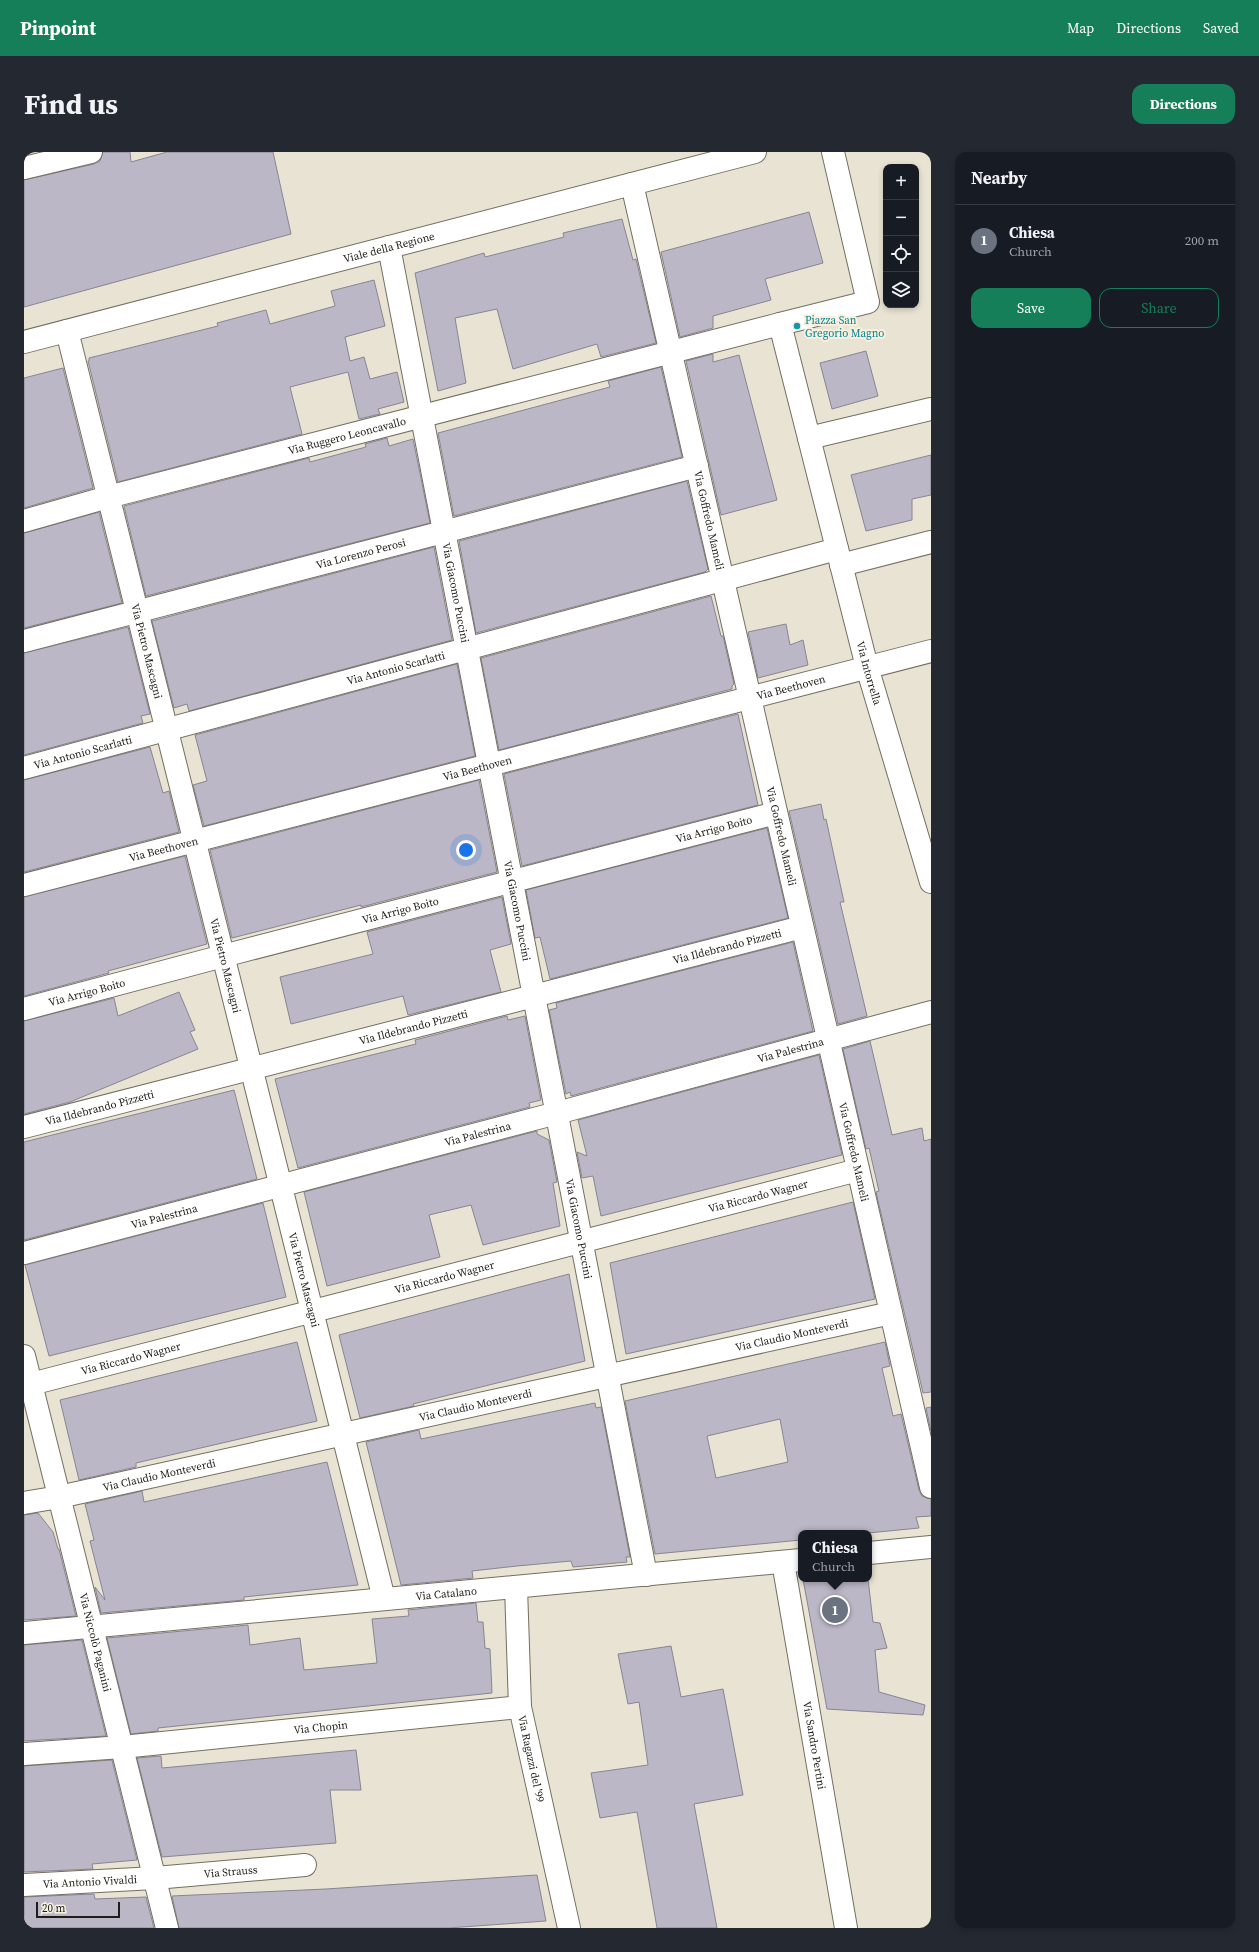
<!DOCTYPE html>
<meta charset="utf-8">
<style>
body{margin:0;font-family:"Source Serif 4",serif;background:#242831;color:#f1f3f6}
.controls{position:absolute;right:12px;top:12px;display:grid;overflow:hidden;border-radius:8px;box-shadow:0 2px 6px #0003}
.controls button{width:36px;height:36px;display:grid;place-items:center;padding:0;border:0;border-bottom:1px solid #363941;background:#171b24;color:#f1f3f6;font:20px sans-serif}
.scale{position:absolute;left:12px;bottom:10px;width:84px;box-sizing:border-box;padding-left:4px;border:2px solid #1f1d17;border-top:0;font-size:11px;line-height:14px;white-space:nowrap;color:#1f1d17;-webkit-text-stroke:3px #f6f0e0;paint-order:stroke}
.you{position:absolute;left:442px;top:698px;width:14px;height:14px;margin:-10px;border:3px solid #fff;border-radius:50%;background:#1a73e8;box-shadow:0 0 0 6px #1a73e833}
.badge{display:grid;place-items:center;width:26px;height:26px;border-radius:50%;background:#157f5a;color:#fff;font-size:13px;font-weight:700}
.pin{position:absolute;translate:-50% -50%;border:2px solid #fff;box-shadow:0 1px 4px #0006}
.popup{position:absolute;left:774px;top:1378px;width:74px;height:52px;box-sizing:border-box;display:grid;place-content:center;border-radius:8px;background:#171b24;filter:drop-shadow(0 1px 3px #0005);font-size:13px;white-space:nowrap;color:#9ea1a6}
.popup b{font-size:15px;color:#f1f3f6}
.popup::after{content:'';position:absolute;left:50%;top:100%;margin-left:-8px;border:8px solid transparent;border-top-color:#171b24}
.list{margin:0;padding:0;list-style:none}
h2{display:flex;justify-content:space-between;align-items:center;height:52px;margin:0;padding:0 16px;font-size:17px}
h2 small{font-size:13px;font-weight:400;color:#9ea1a6}
.list li{display:grid;grid-template-columns:26px 1fr auto;gap:12px;align-items:center;box-sizing:border-box;height:72px;padding:0 16px;border-top:1px solid #363941}
.list b{display:block;font-size:15px;white-space:nowrap}
.list p{margin:0;font-size:13px;white-space:nowrap;color:#9ea1a6}
.list em{font-size:13px;font-style:normal;color:#9ea1a6}
.actions{display:flex;gap:8px;padding:12px 16px}
.actions a{flex:1;padding:9px 0;border:1px solid #157f5a;border-radius:12px;text-align:center;font-size:14px;color:#157f5a}
.actions .main{background:#157f5a;color:#fff}
.icon{flex:none;width:22px;height:22px;fill:none;stroke:currentColor;stroke-width:2;stroke-linecap:round;stroke-linejoin:round}
.map{position:relative;flex:none;width:907px;height:1776px;overflow:hidden;border-radius:12px}
header{display:flex;align-items:center;gap:24px;box-sizing:border-box;height:56px;padding:0 20px;background:#157f5a;color:#fff}
header strong{font-size:19px}
nav{display:flex;gap:22px;margin-inline-start:auto;font-size:14px}
.intro{display:flex;align-items:center;justify-content:space-between;box-sizing:border-box;height:96px;padding:0 24px}
h1{margin:0;font-size:28px}
.button{padding:10px 18px;border-radius:12px;background:#157f5a;color:#fff;font-size:14px;font-weight:700}
main{display:flex;gap:24px;padding:0 24px}
aside{flex:1;background:#171b24;border-radius:12px;box-shadow:0 2px 6px #0003}
.map>svg:first-child{display:block}
.building{fill:#bbb7c6;stroke:#888492;fill-rule:evenodd}
.lines{fill:none;stroke-linecap:round;stroke-linejoin:round}
.minor-casing{stroke:#746f61;stroke-width:24}
.secondary-casing{stroke:#746f61;stroke-width:24}
.minor{stroke:#fff;stroke-width:22}
.secondary{stroke:#fff;stroke-width:22}
.culture-dot{fill:#0f9aa8;stroke:#f6f0e0;stroke-width:1.5}
.labels{text-anchor:middle;stroke-width:4;stroke-linejoin:round;paint-order:stroke}
.street-label{font-size:11px;fill:#1f1d17;stroke:#f6f0e0}
.culture-label{font-size:11px;fill:#0d838f;stroke:#f6f0e0;text-anchor:start}
</style>
<header>
<strong>Pinpoint</strong>
<nav><a>Map</a><a>Directions</a><a>Saved</a></nav>
</header>
<div class="intro"><h1>Find us</h1><a class="button">Directions</a></div>
<main>
<div class="map">
<svg width="907" height="1776" viewBox="0 0 907 1776">
<rect width="100%" height="100%" fill="#e9e3d3"/>
<g class="building">
<path d="M79 0H106L107 10 143 0H249L267 82 0 155V28L70 12 76 9Z"/>
<path d="M785 60 799 111 741 127 747 148 689 164V176L656 185 637 100Z"/>
<path d="M598 67 609 108 612 107 632 191 577 205 573 192 489 217 473 157 431 166 442 231 414 239 391 121 460 101 461 105 540 85 539 81Z"/>
<path d="M350 128 361 174 321 185 326 209 340 205 346 227 373 220 380 250 354 257 356 262 335 267 324 220 266 235 278 282 94 330 64 209H65V206L194 174 193 171 242 158 246 172 311 154 307 139Z"/>
<path d="M842 199 854 244 808 257 796 211Z"/>
<path d="M689 202V210L715 203 753 348 697 363 662 209Z"/>
<path d="M637 215 658 305 430 364 414 281 586 235 584 229Z"/>
<path d="M39 216 69 336 0 356V226Z"/>
<path d="M363 286 365 294 389 287 406 371 122 444 100 354 285 306 286 310 342 295 341 292Z"/>
<path d="M907 303V343L888 347V368L842 379 827 323Z"/>
<path d="M663 329 684 417 681 420 452 481 435 389Z"/>
<path d="M75 360 98 451 0 476V381Z"/>
<path d="M410 395 428 488 165 559 163 552 150 556 128 469Z"/>
<path d="M687 444 697 484H699L710 532 708 534V537L475 598 457 506Z"/>
<path d="M762 472 766 493 779 488 784 513 734 526 724 480Z"/>
<path d="M104 475 126 562 117 564 119 571 0 603V501Z"/>
<path d="M433 512 451 604 180 674 169 633 183 629 171 583Z"/>
<path d="M714 562 734 653 498 714 480 622Z"/>
<path d="M126 595 139 641 145 639 155 680 0 720V628Z"/>
<path d="M455 628 473 720 337 755V753L208 786 186 698Z"/>
<path d="M797 652 800 668 802 667 820 750H816L843 864 814 872 765 659Z"/>
<path d="M743 676 764 766 526 827 516 785 511 786 502 738Z"/>
<path d="M161 704 183 792 84 819 85 821 0 844V745Z"/>
<path d="M478 745 487 792 466 798 477 840 384 863 379 844 267 872 256 825 349 802 343 780Z"/>
<path d="M769 790 789 879 547 944 546 940 542 942 525 858 533 856 532 851Z"/>
<path d="M155 840 171 878 166 880 174 897 46 950 0 962V869L90 846 94 864Z"/>
<path d="M483 864 484 868 501 864 517 948 505 951 506 955 274 1016 251 927 392 892 391 888Z"/>
<path d="M846 889 868 983 898 976 900 989 907 987V1240L899 1241 852 1040 855 1039 845 996 842 997 819 897Z"/>
<path d="M795 903 818 1003 577 1064 569 1024 558 1026 553 1000 563 1004 554 968Z"/>
<path d="M210 938 233 1027 0 1088V990Z"/>
<path d="M513 979V982L525 988 533 1030 529 1031 536 1074 459 1093 447 1053 405 1063 416 1105 303 1134 280 1040Z"/>
<path d="M829 1050 851 1147 602 1202 586 1111Z"/>
<path d="M239 1051 262 1145 25 1204 1 1113Z"/>
<path d="M545 1122 561 1209 389 1252 390 1254 336 1266 315 1183Z"/>
<path d="M273 1190 293 1269 112 1311V1315L55 1328 36 1248Z"/>
<path d="M861 1190 866 1214 858 1216 869 1264 877 1262 895 1338 898 1344 907 1347V1364L892 1365 895 1376 844 1381H777V1388L631 1402 601 1249ZM756 1267 764 1310 692 1326 683 1284Z"/>
<path d="M571 1251 572 1256 577 1255 606 1405H602L603 1410 549 1415 547 1409 493 1414 448 1419 449 1426 377 1433 342 1290 395 1278 397 1287Z"/>
<path d="M907 1255V1279L902 1256Z"/>
<path d="M303 1310 334 1433 220 1445V1448L77 1461 71 1435 81 1448 66 1389 70 1388 61 1352 118 1339 120 1350Z"/>
<path d="M14 1361 29 1380 34 1397H35L52 1464 0 1468V1363Z"/>
<path d="M779 1427H844L849 1470 856 1471 863 1496 851 1498 855 1540 901 1553 899 1563 803 1557Z"/>
<path d="M452 1451 454 1470H459L461 1496 466 1497 468 1541 134 1576V1579L107 1582 83 1486 224 1473 226 1493 276 1486 280 1518 353 1511 348 1467 385 1464 384 1458Z"/>
<path d="M58 1488 82 1584 0 1589V1493Z"/>
<path d="M647 1494 657 1545 699 1537 719 1643 670 1652 693 1776H633L613 1660 576 1666 567 1621 624 1613 615 1550 604 1552 594 1502Z"/>
<path d="M332 1598 337 1638H306L312 1691 138 1705 113 1606 137 1604 138 1616Z"/>
<path d="M88 1608 113 1708 68 1712 69 1717 0 1720V1614Z"/>
<path d="M513 1723 522 1769 424 1776H155L148 1744 302 1737Z"/>
<path d="M70 1742 71 1747 122 1745 130 1776H0V1745Z"/>
</g>
<g class="lines">
<g class="minor-casing">
<g id="minor">
<path d="M0 16 67 0"/>
<path id="s1" d="M608 32 907 1335"/>
<path id="s2" d="M365 95 622 1423"/>
<path id="s3" d="M43 179 360 1447"/>
<path id="s4" d="M907 257 785 286 843 515 907 730"/>
<path d="M785 286 756 172 844 150 809 0"/>
<path id="s5" d="M0 369 84 345 756 172"/>
<path d="M817 413 907 390"/>
<path id="s6" d="M0 489 673 314"/>
<path id="s7" d="M0 616 813 397"/>
<path id="s8" d="M0 733 907 499"/>
<path id="s9" d="M0 857 199 804 752 661"/>
<path id="s10" d="M0 975 778 775"/>
<path id="s11" d="M0 1101 533 961 907 860"/>
<path id="s12" d="M0 1204 143 1776"/>
<path id="s13" d="M7 1232 834 1018"/>
<path id="s14" d="M0 1351 35 1345 867 1161"/>
<path d="M845 1401 907 1395"/>
<path id="s15" d="M759 1410 822 1776"/>
<path id="s16" d="M492 1435 496 1555 545 1776"/>
<path id="s17" d="M0 1481 777 1408"/>
<path id="s18" d="M0 1602 98 1595 496 1555"/>
<path id="s19" d="M0 1733 131 1726 281 1713"/>
</g>
</g>
<g class="secondary-casing">
<g id="secondary">
<path id="s20" d="M0 190 731 0"/>
</g>
</g>
<use href="#minor" class="minor"/>
<use href="#secondary" class="secondary"/>
</g>
<circle class="culture-dot" cx="773" cy="174" r="4"/>
<g class="labels">
<g class="street-label">
<text dy="4" stroke="none"><textPath href="#s20" startOffset="377">Viale della Regione</textPath></text>
<text dy="4" stroke="none"><textPath href="#s5" startOffset="334">Via Ruggero Leoncavallo</textPath></text>
<text dy="4" stroke="none"><textPath href="#s1" startOffset="345">Via Goffredo Mameli</textPath></text>
<text dy="4" stroke="none"><textPath href="#s6" startOffset="348">Via Lorenzo Perosi</textPath></text>
<text dy="4" stroke="none"><textPath href="#s2" startOffset="352">Via Giacomo Puccini</textPath></text>
<text dy="4" stroke="none"><textPath href="#s3" startOffset="330">Via Pietro Mascagni</textPath></text>
<text dy="4" stroke="none"><textPath href="#s7" startOffset="385">Via Antonio Scarlatti</textPath></text>
<text dy="4" stroke="none"><textPath href="#s4" startOffset="368">Via Intorrella</textPath></text>
<text dy="4" stroke="none"><textPath href="#s8" startOffset="792">Via Beethoven</textPath></text>
<text dy="4" stroke="none"><textPath href="#s7" startOffset="61">Via Antonio Scarlatti</textPath></text>
<text dy="4" stroke="none"><textPath href="#s8" startOffset="468">Via Beethoven</textPath></text>
<text dy="4" stroke="none"><textPath href="#s9" startOffset="713">Via Arrigo Boito</textPath></text>
<text dy="4" stroke="none"><textPath href="#s1" startOffset="669">Via Goffredo Mameli</textPath></text>
<text dy="4" stroke="none"><textPath href="#s8" startOffset="144">Via Beethoven</textPath></text>
<text dy="4" stroke="none"><textPath href="#s9" startOffset="389">Via Arrigo Boito</textPath></text>
<text dy="4" stroke="none"><textPath href="#s2" startOffset="676">Via Giacomo Puccini</textPath></text>
<text dy="4" stroke="none"><textPath href="#s10" startOffset="726">Via Ildebrando Pizzetti</textPath></text>
<text dy="4" stroke="none"><textPath href="#s3" startOffset="654">Via Pietro Mascagni</textPath></text>
<text dy="4" stroke="none"><textPath href="#s9" startOffset="65">Via Arrigo Boito</textPath></text>
<text dy="4" stroke="none"><textPath href="#s10" startOffset="402">Via Ildebrando Pizzetti</textPath></text>
<text dy="4" stroke="none"><textPath href="#s11" startOffset="793">Via Palestrina</textPath></text>
<text dy="4" stroke="none"><textPath href="#s10" startOffset="78">Via Ildebrando Pizzetti</textPath></text>
<text dy="4" stroke="none"><textPath href="#s11" startOffset="469">Via Palestrina</textPath></text>
<text dy="4" stroke="none"><textPath href="#s1" startOffset="993">Via Goffredo Mameli</textPath></text>
<text dy="4" stroke="none"><textPath href="#s13" startOffset="751">Via Riccardo Wagner</textPath></text>
<text dy="4" stroke="none"><textPath href="#s11" startOffset="145">Via Palestrina</textPath></text>
<text dy="4" stroke="none"><textPath href="#s2" startOffset="1000">Via Giacomo Puccini</textPath></text>
<text dy="4" stroke="none"><textPath href="#s13" startOffset="427">Via Riccardo Wagner</textPath></text>
<text dy="4" stroke="none"><textPath href="#s3" startOffset="978">Via Pietro Mascagni</textPath></text>
<text dy="4" stroke="none"><textPath href="#s14" startOffset="786">Via Claudio Monteverdi</textPath></text>
<text dy="4" stroke="none"><textPath href="#s13" startOffset="103">Via Riccardo Wagner</textPath></text>
<text dy="4" stroke="none"><textPath href="#s14" startOffset="462">Via Claudio Monteverdi</textPath></text>
<text dy="4" stroke="none"><textPath href="#s14" startOffset="138">Via Claudio Monteverdi</textPath></text>
<text dy="4" stroke="none"><textPath href="#s17" startOffset="424">Via Catalano</textPath></text>
<text dy="4" stroke="none"><textPath href="#s12" startOffset="295">Via Niccolò Paganini</textPath></text>
<text dy="4" stroke="none"><textPath href="#s18" startOffset="298">Via Chopin</textPath></text>
<text dy="4" stroke="none"><textPath href="#s15" startOffset="186">Via Sandro Pertini</textPath></text>
<text dy="4" stroke="none"><textPath href="#s16" startOffset="173">Via Ragazzi del '99</textPath></text>
<text dy="4" stroke="none"><textPath href="#s19" startOffset="207">Via Strauss</textPath></text>
<text dy="4" stroke="none"><textPath href="#s19" startOffset="66">Via Antonio Vivaldi</textPath></text>
</g>
<g class="culture-label">
<text x="781" y="172">Piazza San<tspan x="781" dy="13">Gregorio Magno</tspan></text>
</g>
</g>
</svg>
<div class="controls">
<button>+</button>
<button>−</button>
<button><svg class="icon" aria-label="locate" viewBox="0 0 24 24"><circle cx="12" cy="12" r="6"/><path d="M12 2v4M12 18v4M2 12h4M18 12h4"/></svg></button>
<button><svg class="icon" aria-label="layers" viewBox="0 0 24 24"><path d="M12 4l9 5-9 5-9-5zM3 14l9 5 9-5"/></svg></button>
</div>
<div class="scale">20 m</div>
<div class="you"></div>
<div class="pin badge" style="left:811px;top:1458px;background:#6b7280">1</div>
<div class="popup"><b>Chiesa</b>Church</div>
</div>
<aside>
<h2>Nearby<small></small></h2>
<ul class="list">
<li><span class="badge" style="background:#6b7280">1</span><div><b>Chiesa</b><p>Church</p></div><em>200 m</em></li>
</ul>
<div class="actions"><a class="main">Save</a><a>Share</a></div>
</aside>
</main>
